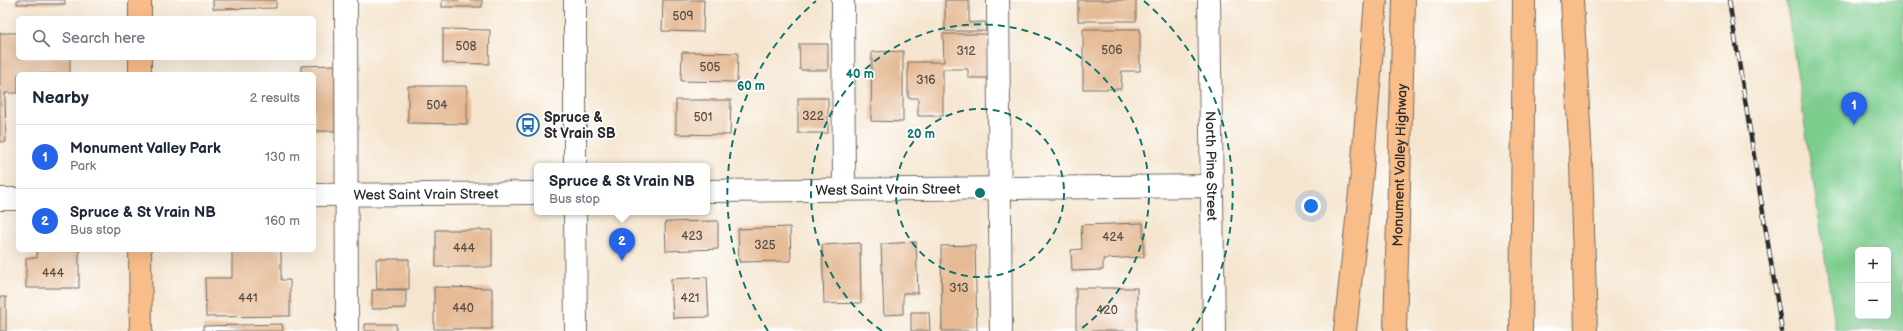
<!DOCTYPE html>
<meta charset="utf-8">
<style>
body{margin:0;font-family:"Balsamiq Sans",sans-serif;background:#f6f6f7;color:#1f2937}
.controls{position:absolute;right:12px;bottom:12px;display:grid;overflow:hidden;border-radius:6px;box-shadow:0 4px 16px #0002}
.controls button{width:36px;height:36px;display:grid;place-items:center;padding:0;border:0;border-bottom:1px solid #e0e1e3;background:#fff;color:#1f2937;font:20px sans-serif}
.you{position:absolute;left:1311px;top:206px;width:14px;height:14px;margin:-10px;border:3px solid #fff;border-radius:50%;background:#1a73e8;box-shadow:0 0 0 6px #1a73e833}
.badge{display:grid;place-items:center;width:26px;height:26px;border-radius:50%;background:#2563eb;color:#fff;font-size:13px;font-weight:700}
.pin{position:absolute;translate:-50% -33px;filter:drop-shadow(0 1px 2px #0008)}
.pin::after{content:'';position:absolute;top:21px;width:14px;height:12px;background:inherit;clip-path:polygon(0 0,100% 0,50% 100%)}
.popup{position:absolute;left:534px;top:163px;width:176px;height:52px;box-sizing:border-box;display:grid;place-content:center;border-radius:6px;background:#fff;filter:drop-shadow(0 1px 3px #0005);font-size:13px;white-space:nowrap;color:#747a83}
.popup b{font-size:15px;color:#1f2937}
.popup::after{content:'';position:absolute;left:50%;top:100%;margin-left:-8px;border:8px solid transparent;border-top-color:#fff}
.list{margin:0;padding:0;list-style:none}
h2{display:flex;justify-content:space-between;align-items:center;height:52px;margin:0;padding:0 16px;font-size:17px}
h2 small{font-size:13px;font-weight:400;color:#747a83}
.list li{display:grid;grid-template-columns:26px 1fr auto;gap:12px;align-items:center;box-sizing:border-box;height:64px;padding:0 16px;border-top:1px solid #e0e1e3}
.list b{display:block;font-size:15px;white-space:nowrap}
.list p{margin:0;font-size:13px;white-space:nowrap;color:#747a83}
.list em{font-size:13px;font-style:normal;color:#747a83}
.icon{flex:none;width:22px;height:22px;fill:none;stroke:currentColor;stroke-width:2;stroke-linecap:round;stroke-linejoin:round}
.map{position:relative;flex:none;width:1903px;height:331px;overflow:hidden}
.search{position:absolute;background:#fff;box-shadow:0 4px 16px #0002;left:16px;top:16px;width:300px;height:44px;display:flex;align-items:center;gap:10px;box-sizing:border-box;padding:0 14px;border-radius:6px;color:#747a83;font-size:15px}
.panel{position:absolute;background:#fff;box-shadow:0 4px 16px #0002;left:16px;top:72px;width:300px;height:180px;border-radius:6px}
.map>svg:first-child{display:block}
.green{fill:#7dcd8e;stroke:#547c5c;fill-rule:evenodd}
.building{fill:#e5ba94}
.lines{fill:none;stroke-linecap:round;stroke-linejoin:round}
.minor-casing{stroke:#726c64;stroke-width:24}
.major-casing{stroke:#726c64;stroke-width:24}
.highway-casing{stroke:#726c64;stroke-width:24}
.minor{stroke:#fff;stroke-width:22}
.major{stroke:#f8bd89;stroke-width:22}
.highway{stroke:#f8bd89;stroke-width:22}
.rail-casing{stroke:#2b2b2b;stroke-width:4.5}
.rail{stroke:#fff;stroke-width:3;stroke-dasharray:9;stroke-linecap:butt}
.ring{fill:none;stroke:#0f766e;stroke-width:2;stroke-dasharray:7 5}
.labels{text-anchor:middle;stroke-width:3.5;stroke-linejoin:round;paint-order:stroke}
.number-label{font-size:12px;fill:#5a4f45}
.poi-label{font-size:14px;font-weight:bold;fill:#2b2b2b;stroke:#fff;text-anchor:start}
.street-label{font-size:14px;fill:#2b2b2b;stroke:#fff}
.centre{fill:#0f766e;stroke:#fff;stroke-width:2}
.ring-label{font-size:12px;text-anchor:middle;font-weight:bold;fill:#0f766e;stroke:#fff;stroke-width:3.5;stroke-linejoin:round;paint-order:stroke}
</style>
<div class="map">
<svg width="1903" height="331" viewBox="0 0 1903 331">
<rect width="100%" height="100%" fill="#fff"/>
<filter id="ink" filterUnits="userSpaceOnUse"><feTurbulence type="fractalNoise" baseFrequency=".025" numOctaves="2"/><feDisplacementMap in="SourceGraphic" scale="8" xChannelSelector="R" yChannelSelector="G"/><feConvolveMatrix kernelMatrix="1 2 1 2 8 2 1 2 1" color-interpolation-filters="sRGB"/></filter>
<filter id="wash" filterUnits="userSpaceOnUse"><feTurbulence type="fractalNoise" baseFrequency=".012" numOctaves="4" result="noise"/><feDisplacementMap in="SourceGraphic" scale="16" xChannelSelector="R" yChannelSelector="G"/><feGaussianBlur stdDeviation="0.9" result="paint"/><feColorMatrix in="noise" values="0 0 0 0 0 0 0 0 0 0 0 0 0 0 0 0 0 1.4 0 .05"/><feComposite in="paint" operator="in"/></filter>
<g filter="url(#wash)">
<rect width="100%" height="100%" fill="#f5e5cf"/>
<path class="green" d="M1786 0H1903V331H1836ZM1858 250H1888V316H1858Z"/>
<g id="blocks">
<g class="building">
<rect x="17" y="0" width="48" height="4"/>
<path d="M213 0H276V8L213 9Z"/>
<rect x="442" y="0" width="40" height="7"/>
<path d="M663 0H704L703 32 662 31Z"/>
<path d="M945 0H969V23L985 22 986 31H945Z"/>
<rect x="1078" y="0" width="58" height="21"/>
<path d="M443 29 490 30 489 64 443 63Z"/>
<path d="M1083 29H1140V71H1122L1121 89H1083Z"/>
<path d="M0 33H18V58H70V74H18V93H5L6 142H0Z"/>
<path d="M943 34H988V78H968V69H943V116H918V98H908V62H944Z"/>
<path d="M799 44H828V70H800Z"/>
<path d="M903 51V122L871 121 872 52Z"/>
<path d="M682 52 738 53 737 82 681 81Z"/>
<path d="M335 65V131H314V74H301V66Z"/>
<path d="M408 86H467V124L408 123Z"/>
<rect x="798" y="98" width="30" height="35"/>
<path d="M676 100H731L730 135 676 134Z"/>
<path d="M718 221V249L666 251 665 222Z"/>
<path d="M1143 223 1144 257 1103 259V270L1072 271 1071 250 1082 249 1081 225Z"/>
<path d="M790 227 791 261 739 262 738 229Z"/>
<rect x="436" y="230" width="56" height="37"/>
<path d="M916 242 918 293H903V314L884 315 881 244Z"/>
<path d="M860 243 861 303 824 304 822 245Z"/>
<path d="M975 245 977 331H942L941 246Z"/>
<path d="M37 250H79V288H26V258H37Z"/>
<path d="M232 250H281V280H290V316L206 317 205 278H232Z"/>
<path d="M376 259H409V289H377Z"/>
<path d="M707 277 709 317 673 318 671 279Z"/>
<path d="M434 287 492 288V329H434Z"/>
<rect x="1076" y="288" width="61" height="43"/>
<path d="M372 290H406V308L372 309Z"/>
<rect x="0" y="297" width="6" height="34"/>
<path d="M911 312H929L930 331H911Z"/>
<path d="M282 324 283 331H203V326Z"/>
<rect x="365" y="324" width="31" height="7"/>
</g>
</g>
</g>
<g filter="url(#ink)">
<use href="#blocks" fill-opacity="0" stroke="#726c64" stroke-width="1"/>
<g class="lines">
<g class="minor-casing">
<g id="minor">
<path d="M346 0 347 331"/>
<path d="M843 0 844 189"/>
<path d="M998 0 1001 331"/>
<path id="s1" d="M1209 0 1214 331"/>
<path d="M575 166V0"/>
<path id="s2" d="M707 191 1213 186"/>
<path id="s3" d="M314 195 537 193"/>
<path d="M0 199H18"/>
<path d="M575 212 576 331"/>
</g>
</g>
<g class="major-casing">
<g id="major">
<path d="M140 0V18"/>
<path d="M140 58V74"/>
<path d="M140 250 141 331"/>
</g>
</g>
<g class="highway-casing">
<g id="highway">
<path d="M1572 0 1581 161 1586 331"/>
<path d="M1345 331 1361 183 1376 0"/>
<path id="s4" d="M1395 331 1404 0"/>
<path d="M1521 331 1524 0"/>
</g>
</g>
<use href="#minor" class="minor"/>
<use href="#major" class="major"/>
<use href="#highway" class="highway"/>
<g class="rail-casing">
<path id="rail" d="M1729 0 1782 331"/>
</g>
<use href="#rail" class="rail"/>
</g>
</g>
<g class="ring">
<circle cx="980" cy="193" r="84"/>
<path d="M882 331A169 169 0 1 1 1078 331"/>
<path d="M768 331A253 253 0 0 1 816 1M1144 1A253 253 0 0 1 1192 331"/>
</g>
<defs>
<g id="bus-ring" transform="scale(1.15)"><circle r="9.5" fill="#fff" stroke="#1f6fb2" stroke-width="1.5"/><path d="M-5-6H5V4H4V6H2V4H-2V6H-4V4H-5ZM-3.5-4V0h7V-4ZM-3.5 1.2v1.5H-2V1.2ZM2 1.2v1.5H3.5V1.2Z" fill="#1f6fb2"/></g>
</defs>
<g fill-rule="evenodd">
<use href="#bus-ring" x="528" y="125"/>
</g>
<g class="labels">
<g class="number-label">
<text x="683" y="20">509</text>
<text x="466" y="50">508</text>
<text x="1112" y="54">506</text>
<text x="966" y="55">312</text>
<text x="710" y="71">505</text>
<text x="926" y="84">316</text>
<text x="437" y="109">504</text>
<text x="813" y="120">322</text>
<text x="703" y="121">501</text>
<text x="692" y="240">423</text>
<text x="1113" y="241">424</text>
<text x="765" y="249">325</text>
<text x="464" y="252">444</text>
<text x="53" y="277">444</text>
<text x="959" y="292">313</text>
<text x="248" y="302">441</text>
<text x="690" y="302">421</text>
<text x="463" y="312">440</text>
<text x="1107" y="314">420</text>
</g>
<g class="poi-label">
<text x="544" y="122">Spruce &amp;<tspan x="544" dy="16">St Vrain SB</tspan></text>
</g>
<g class="street-label">
<text dy="5" stroke="none"><textPath href="#s1" startOffset="166">North Pine Street</textPath></text>
<text dy="5" stroke="none"><textPath href="#s4" startOffset="166">Monument Valley Highway</textPath></text>
<text dy="5" stroke="none"><textPath href="#s2" startOffset="181">West Saint Vrain Street</textPath></text>
<text dy="5" stroke="none"><textPath href="#s3" startOffset="112">West Saint Vrain Street</textPath></text>
</g>
</g>
<circle cx="980" cy="193" r="6" class="centre"/>
<g class="ring-label">
<text x="860" y="78">40 m</text>
<text x="751" y="90">60 m</text>
<text x="921" y="138">20 m</text>
</g>
</svg>
<div class="controls">
<button>+</button>
<button>−</button>
</div>
<div class="you"></div>
<div class="pin badge" style="left:1854px;top:125px">1</div>
<div class="pin badge" style="left:622px;top:261px">2</div>
<div class="popup"><b>Spruce &amp; St Vrain NB</b>Bus stop</div>
<div class="search"><svg class="icon" aria-label="search" viewBox="0 0 24 24"><circle cx="10" cy="10" r="6"/><path d="M15 15l6 6"/></svg>Search here</div>
<section class="panel">
<h2>Nearby<small>2 results</small></h2>
<ul class="list">
<li><span class="badge">1</span><div><b>Monument Valley Park</b><p>Park</p></div><em>130 m</em></li>
<li><span class="badge">2</span><div><b>Spruce &amp; St Vrain NB</b><p>Bus stop</p></div><em>160 m</em></li>
</ul>
</section>
</div>
